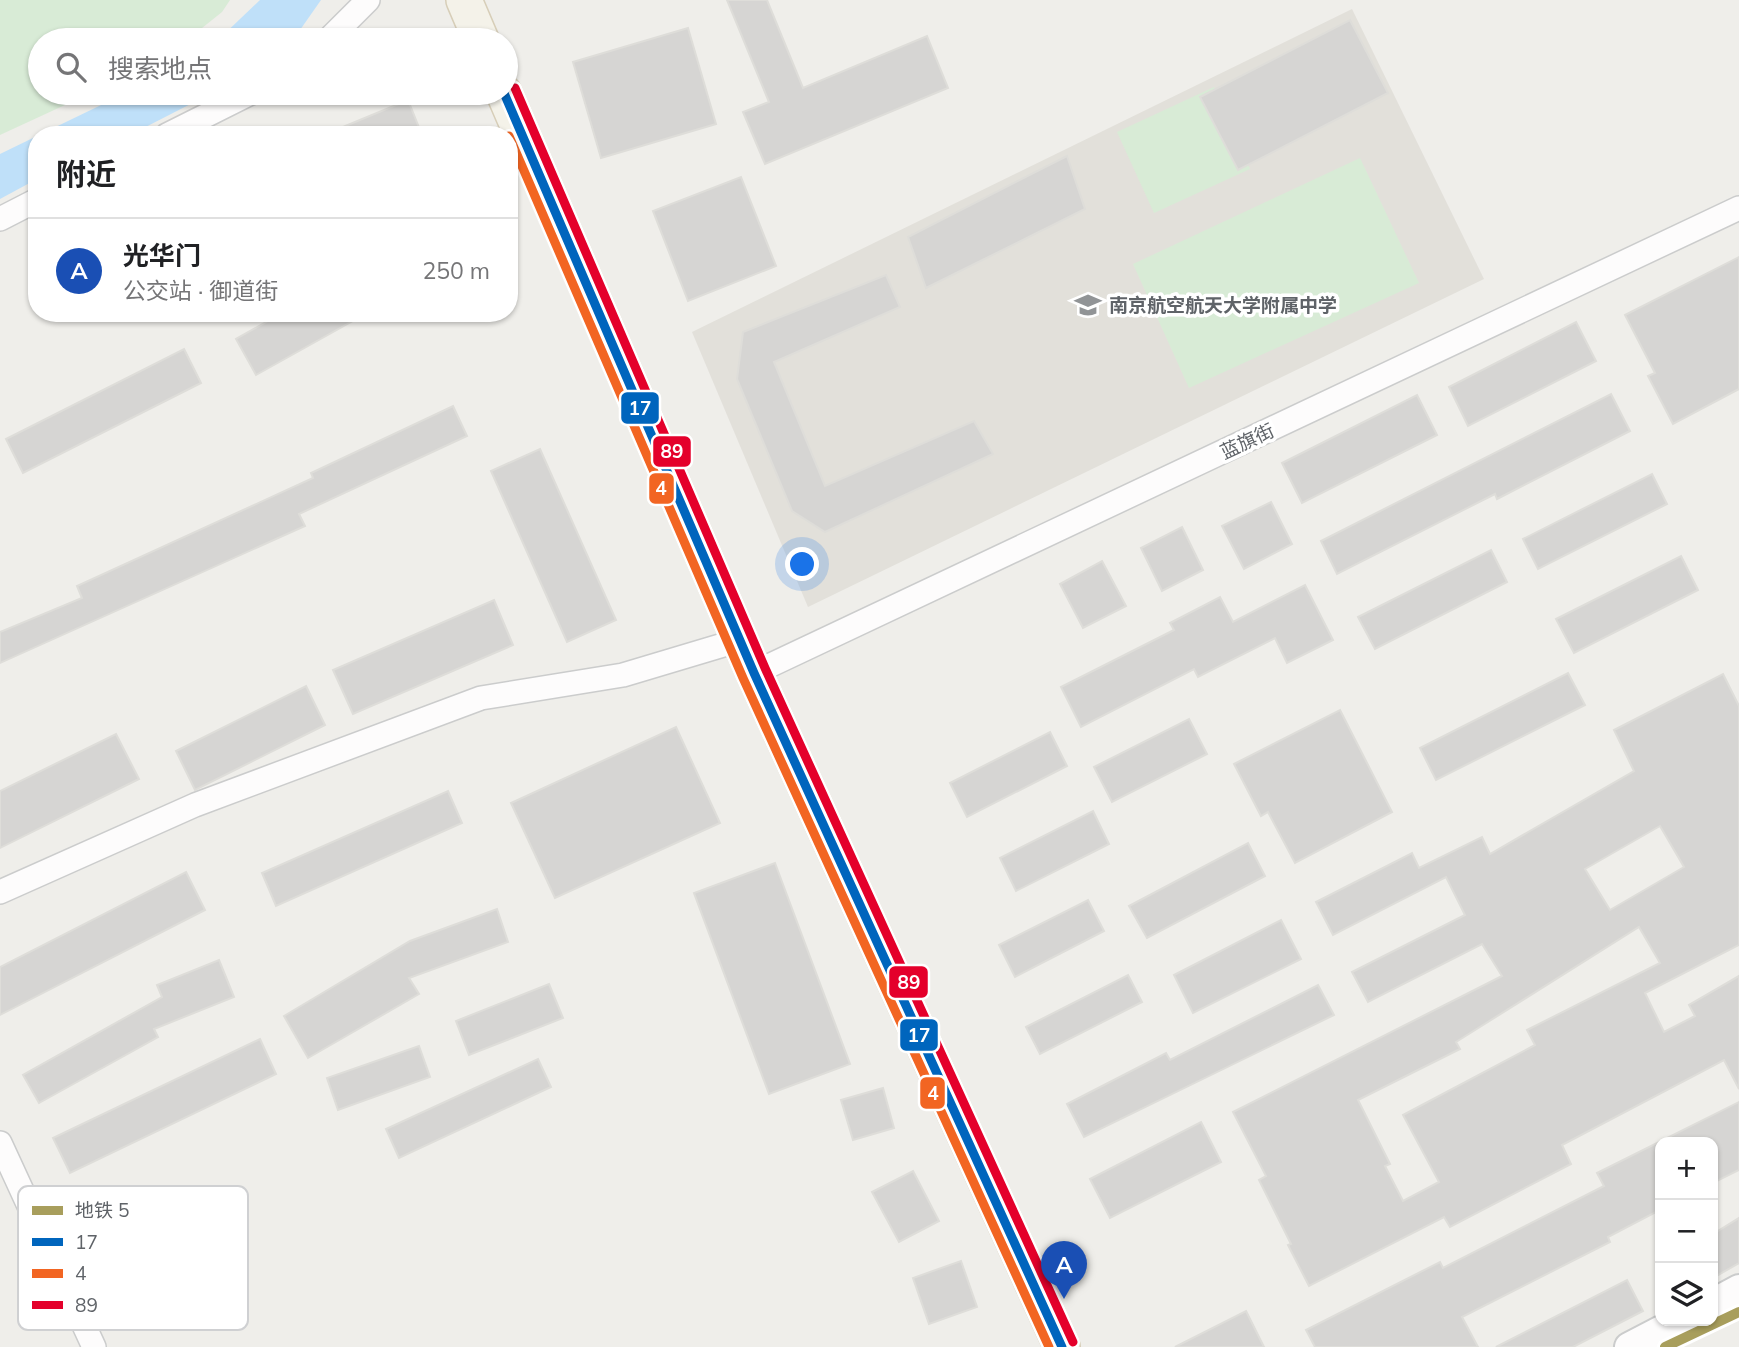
<!DOCTYPE html>
<html lang="zh">
<meta charset="utf-8">
<style>
body{margin:0;font-family:Mulish,"Noto Sans SC",sans-serif;background:#f2f2f2;color:#202124}
.controls{position:absolute;right:21px;bottom:21px;display:grid;overflow:hidden;border-radius:14px;box-shadow:0 2px 5px #0004}
.controls button{width:63px;height:63px;display:grid;place-items:center;padding:0;border:0;border-bottom:2px solid #e0e0e0;background:#fff;color:#202124;font:35px sans-serif}
.you{position:absolute;left:803px;top:565px;width:24px;height:24px;margin:-18px;border:5px solid #fff;border-radius:50%;background:#1a73e8;box-shadow:0 0 0 10px #1a73e833}
.badge{display:grid;place-items:center;width:46px;height:46px;border-radius:50%;background:#b45309;color:#fff;font-size:23px;font-weight:700}
.pin{position:absolute;translate:-50% -58px;filter:drop-shadow(0 2px 4px #0008)}
.pin::after{content:'';position:absolute;top:37px;width:24px;height:21px;background:inherit;clip-path:polygon(0 0,100% 0,50% 100%)}
.list{margin:0;padding:0;list-style:none}
h2{display:flex;justify-content:space-between;align-items:center;height:91px;margin:0;padding:0 28px;font-size:30px}
h2 small{font-size:23px;font-weight:400;color:#757577}
.list li{display:grid;grid-template-columns:46px 1fr auto;gap:21px;align-items:center;box-sizing:border-box;height:105px;padding:0 28px;border-top:2px solid #e0e0e0}
.list b{display:block;font-size:26px;white-space:nowrap}
.list p{margin:0;font-size:23px;white-space:nowrap;color:#757577}
.list em{font-size:23px;font-style:normal;color:#757577}
.icon{flex:none;width:38px;height:38px;fill:none;stroke:currentColor;stroke-width:2;stroke-linecap:round;stroke-linejoin:round}
.map{position:relative;flex:none;width:1739px;height:1347px;overflow:hidden}
.search{position:absolute;background:#fff;box-shadow:0 2px 5px #0004;left:28px;top:28px;width:490px;height:77px;display:flex;align-items:center;gap:18px;box-sizing:border-box;padding:0 24px;border-radius:38px;color:#757577;font-size:26px}
.panel{position:absolute;background:#fff;box-shadow:0 2px 5px #0004;left:28px;top:126px;width:490px;height:196px;border-radius:28px}
.map>svg:first-child{display:block}
.education{fill:#e2e0da}
.green{fill:#d8ebd6}
.water{fill:#bfe0f9}
.building{fill:#d6d5d3;stroke:#deddd9;stroke-width:2;fill-rule:evenodd}
.lines{fill:none;stroke-linecap:round;stroke-linejoin:round}
.minor-casing{stroke:#cbcccc;stroke-width:26}
.tertiary-casing{stroke:#cbcccc;stroke-width:32}
.primary-casing{stroke:#d7ceb8;stroke-width:38}
.minor{stroke:#fdfcfc;stroke-width:23}
.tertiary{stroke:#fdfcfc;stroke-width:28}
.primary{stroke:#f4f2e9;stroke-width:35}
.bus-1-casing{stroke:#fff;stroke-width:14}
.bus-2-casing{stroke:#fff;stroke-width:14}
.bus-3-casing{stroke:#fff;stroke-width:14}
.bus-1{stroke:#0065bd;stroke-width:9}
.bus-2{stroke:#f26522;stroke-width:9}
.bus-3{stroke:#e4002b;stroke-width:9}
.metro-1-casing{stroke:#fff;stroke-width:16}
.metro-1{stroke:#a89e5c;stroke-width:10}
.labels{text-anchor:middle;stroke-width:7;stroke-linejoin:round;paint-order:stroke}
.poi-label{font-size:19px;font-weight:bold;fill:#5f6368;stroke:#fff;text-anchor:start}
.street-label{font-size:19px;fill:#5f6368;stroke:#fff}
.key{fill:#fff;stroke:#cfd0d2;stroke-width:2}
.key-label{font-size:19px;fill:#5f6368}
.line-badge{stroke:#fff;stroke-width:2.5}
.badge-label{font-size:19px;text-anchor:middle;font-weight:bold;fill:#fff}
</style>
<div class="map">
<svg width="1739" height="1347" viewBox="0 0 1739 1347">
<rect width="100%" height="100%" fill="#efeeea"/>
<path class="education" d="M1352 9 1484 279 808 607 692 332Z"/>
<g class="green">
<path d="M0 0H230L222 12 187 40H40V93H91L0 135Z"/>
<path d="M1214 87 1250 169 1154 213 1117 132Z"/>
<path d="M1360 158 1419 283 1189 388 1133 264Z"/>
</g>
<g class="water">
<path d="M260 0H321L293 40H218Z"/>
<path d="M126 93H212L130 135H39Z"/>
<path d="M37 136V179L0 199V154Z"/>
</g>
<g class="building">
<path d="M727 0H767L803 88 927 36 948 88 765 164 743 112 769 102Z"/>
<path d="M1350 20 1388 93 1238 170 1200 97Z"/>
<path d="M688 28 716 124 601 158 573 62Z"/>
<path d="M408 100 422 135H326V134Z"/>
<path d="M1067 156 1085 209 926 288 908 237Z"/>
<path d="M741 177 776 266 688 301 653 211Z"/>
<path d="M1739 257V389L1673 424 1648 376 1655 373 1625 315Z"/>
<path d="M886 275 900 307 774 362 825 486 974 421 993 454 825 532 792 511 737 379 743 332Z"/>
<path d="M282 313H367L256 375 236 339Z"/>
<path d="M1576 322 1596 361 1468 426 1449 387Z"/>
<path d="M184 349 201 383 23 473 6 439Z"/>
<path d="M1611 394 1630 431 1497 499 1495 494 1337 574 1321 541Z"/>
<path d="M1417 395 1437 435 1302 503 1282 463Z"/>
<path d="M453 406 467 436 299 514 305 526 0 663V632L82 598 77 586 313 478 311 473Z"/>
<path d="M540 449 616 620 567 642 491 471Z"/>
<path d="M1652 474 1667 504 1538 569 1523 539Z"/>
<path d="M1271 502 1292 544 1244 569 1222 526Z"/>
<path d="M1182 527 1203 570 1162 591 1141 548Z"/>
<path d="M1491 550 1507 582 1375 649 1358 617Z"/>
<path d="M1681 556 1698 590 1574 653 1556 619Z"/>
<path d="M1102 561 1126 606 1083 628 1060 584Z"/>
<path d="M1305 585 1333 640 1287 663 1275 638 1198 677 1194 669 1081 727 1061 687 1174 630 1170 623 1220 597 1233 622Z"/>
<path d="M494 600 513 645 353 714 333 670Z"/>
<path d="M1568 673 1585 705 1436 780 1420 748Z"/>
<path d="M1723 674 1739 706V945L1645 993 1664 1032 1695 1016 1689 1005 1739 976V1089L1724 1060 1562 1145 1571 1164 1450 1227 1444 1217 1309 1286 1288 1245 1291 1244 1259 1180 1266 1176 1233 1112 1502 976 1482 944 1368 1002 1352 972 1465 915 1446 877 1333 935 1316 902 1412 853 1419 868 1482 837 1490 854 1634 771 1614 730ZM1660 826 1684 867 1610 910 1585 869ZM1639 927 1660 963 1527 1030 1535 1045 1403 1115 1439 1182 1403 1201 1385 1166 1390 1164 1358 1100 1460 1049 1456 1042Z"/>
<path d="M306 686 325 725 195 790 176 751Z"/>
<path d="M1340 710 1392 812 1295 863 1268 812 1261 816 1234 764Z"/>
<path d="M1189 719 1207 754 1112 802 1094 767Z"/>
<path d="M676 727 720 823 555 898 511 803Z"/>
<path d="M1050 732 1067 766 967 817 950 783Z"/>
<path d="M116 734 139 779 0 848V791Z"/>
<path d="M448 791 462 823 276 906 262 873Z"/>
<path d="M1093 811 1109 844 1016 891 1000 858Z"/>
<path d="M1248 843 1265 876 1147 938 1129 906Z"/>
<path d="M775 863 850 1064 769 1094 694 893Z"/>
<path d="M186 872 205 910 0 1015V967Z"/>
<path d="M1088 900 1104 931 1015 977 999 945Z"/>
<path d="M497 909 508 942 409 978 419 994 308 1058 284 1016 410 941Z"/>
<path d="M1281 920 1301 959 1193 1013 1174 975Z"/>
<path d="M219 960 234 997 154 1029 158 1037 39 1103 23 1075 162 997 157 985Z"/>
<path d="M1128 975 1142 1002 1040 1054 1026 1027Z"/>
<path d="M549 984 563 1018 469 1055 456 1021Z"/>
<path d="M1318 985 1334 1015 1084 1137 1067 1104 1166 1053 1170 1060Z"/>
<path d="M260 1039 276 1074 70 1173 53 1138Z"/>
<path d="M419 1046 430 1077 338 1110 327 1078Z"/>
<path d="M538 1059 551 1087 399 1158 386 1129Z"/>
<path d="M883 1088 894 1128 853 1140 841 1100Z"/>
<path d="M1739 1102V1170L1713 1183V1142H1660V1210L1608 1237 1610 1242 1462 1317 1478 1347H1315L1306 1330 1440 1262 1443 1268 1604 1186 1597 1173Z"/>
<path d="M1201 1122 1221 1162 1110 1218 1090 1179Z"/>
<path d="M913 1171 939 1221 899 1242 872 1192Z"/>
<path d="M1739 1218V1263L1713 1278V1234Z"/>
<path d="M961 1261 977 1307 929 1324 913 1278Z"/>
<path d="M1627 1280 1643 1311 1573 1347H1496Z"/>
<path d="M1246 1311 1264 1347H1175Z"/>
</g>
<g class="lines">
<g class="minor-casing">
<g id="minor">
<path d="M328 40 368 0"/>
<path d="M167 135 251 93"/>
<path d="M0 219 37 200"/>
<path d="M754 673 1739 208"/>
<path d="M0 892 195 805 481 698 623 675 740 640"/>
<path d="M0 1143 94 1347"/>
</g>
</g>
<g class="tertiary-casing">
<g id="tertiary">
<path d="M1713 1303 1739 1289"/>
<path d="M1629 1347 1679 1321"/>
</g>
</g>
<g class="primary-casing">
<g id="primary">
<path d="M464 0 481 40"/>
<path d="M504 93 754 673 1062 1347"/>
</g>
</g>
<use href="#minor" class="minor"/>
<use href="#tertiary" class="tertiary"/>
<use href="#primary" class="primary"/>
<g class="bus-1-casing">
<path id="bus-1" d="M504 93 754 673 1062 1347"/>
</g>
<g class="bus-2-casing">
<path id="bus-2" d="M509 136 743 678 1049 1347"/>
</g>
<g class="bus-3-casing">
<path id="bus-3" d="M515 88 765 668 1073 1342"/>
</g>
<use href="#bus-1" class="bus-1"/>
<use href="#bus-2" class="bus-2"/>
<use href="#bus-3" class="bus-3"/>
<g class="metro-1-casing">
<path id="metro-1" d="M1665 1347 1739 1312"/>
</g>
<use href="#metro-1" class="metro-1"/>
</g>
<defs>
<g id="school-bare" transform="scale(2.1)"><path d="M0-5L7-2L0 1L-7-2ZM-4 1L0 2.5L4 1V4Q0 6-4 4Z" fill="#919496" stroke="#fff" stroke-width="2.5" paint-order="stroke"/></g>
</defs>
<g fill-rule="evenodd">
<use href="#school-bare" x="1088" y="305"/>
</g>
<g class="labels">
<g class="poi-label">
<text x="1109" y="312">南京航空航天大学附属中学</text>
</g>
<g class="street-label">
<text transform="translate(1247 441) rotate(-25)" y="7">蓝旗街</text>
</g>
</g>
<rect x="18" y="1186" width="230" height="144" rx="10" class="key"/>
<rect x="32" y="1206" width="31" height="9" fill="#a89e5c"/>
<rect x="32" y="1238" width="31" height="8" fill="#0065bd"/>
<rect x="32" y="1269" width="31" height="9" fill="#f26522"/>
<rect x="32" y="1301" width="31" height="8" fill="#e4002b"/>
<g class="key-label">
<text x="75" y="1217">地铁 5</text>
<text x="75" y="1249">17</text>
<text x="75" y="1280">4</text>
<text x="75" y="1312">89</text>
</g>
<g class="line-badge">
<rect x="620" y="391" width="40" height="34" rx="7" fill="#0065bd"/>
<rect x="652" y="435" width="40" height="33" rx="7" fill="#e4002b"/>
<rect x="648" y="472" width="27" height="33" rx="7" fill="#f26522"/>
<rect x="888" y="965" width="41" height="34" rx="7" fill="#e4002b"/>
<rect x="899" y="1018" width="40" height="34" rx="7" fill="#0065bd"/>
<rect x="919" y="1076" width="27" height="34" rx="7" fill="#f26522"/>
</g>
<g class="badge-label">
<text x="640" y="415">17</text>
<text x="672" y="458">89</text>
<text x="661" y="495">4</text>
<text x="909" y="989">89</text>
<text x="919" y="1042">17</text>
<text x="933" y="1100">4</text>
</g>
</svg>
<div class="controls">
<button>+</button>
<button>−</button>
<button><svg class="icon" aria-label="layers" viewBox="0 0 24 24"><path d="M12 4l9 5-9 5-9-5zM3 14l9 5 9-5"/></svg></button>
</div>
<div class="you"></div>
<div class="pin badge" style="left:1064px;top:1299px;background:#1a4fb4">A</div>
<div class="search"><svg class="icon" aria-label="search" viewBox="0 0 24 24"><circle cx="10" cy="10" r="6"/><path d="M15 15l6 6"/></svg>搜索地点</div>
<section class="panel">
<h2>附近<small></small></h2>
<ul class="list">
<li><span class="badge" style="background:#1a4fb4">A</span><div><b>光华门</b><p>公交站 · 御道街</p></div><em>250 m</em></li>
</ul>
</section>
</div>
